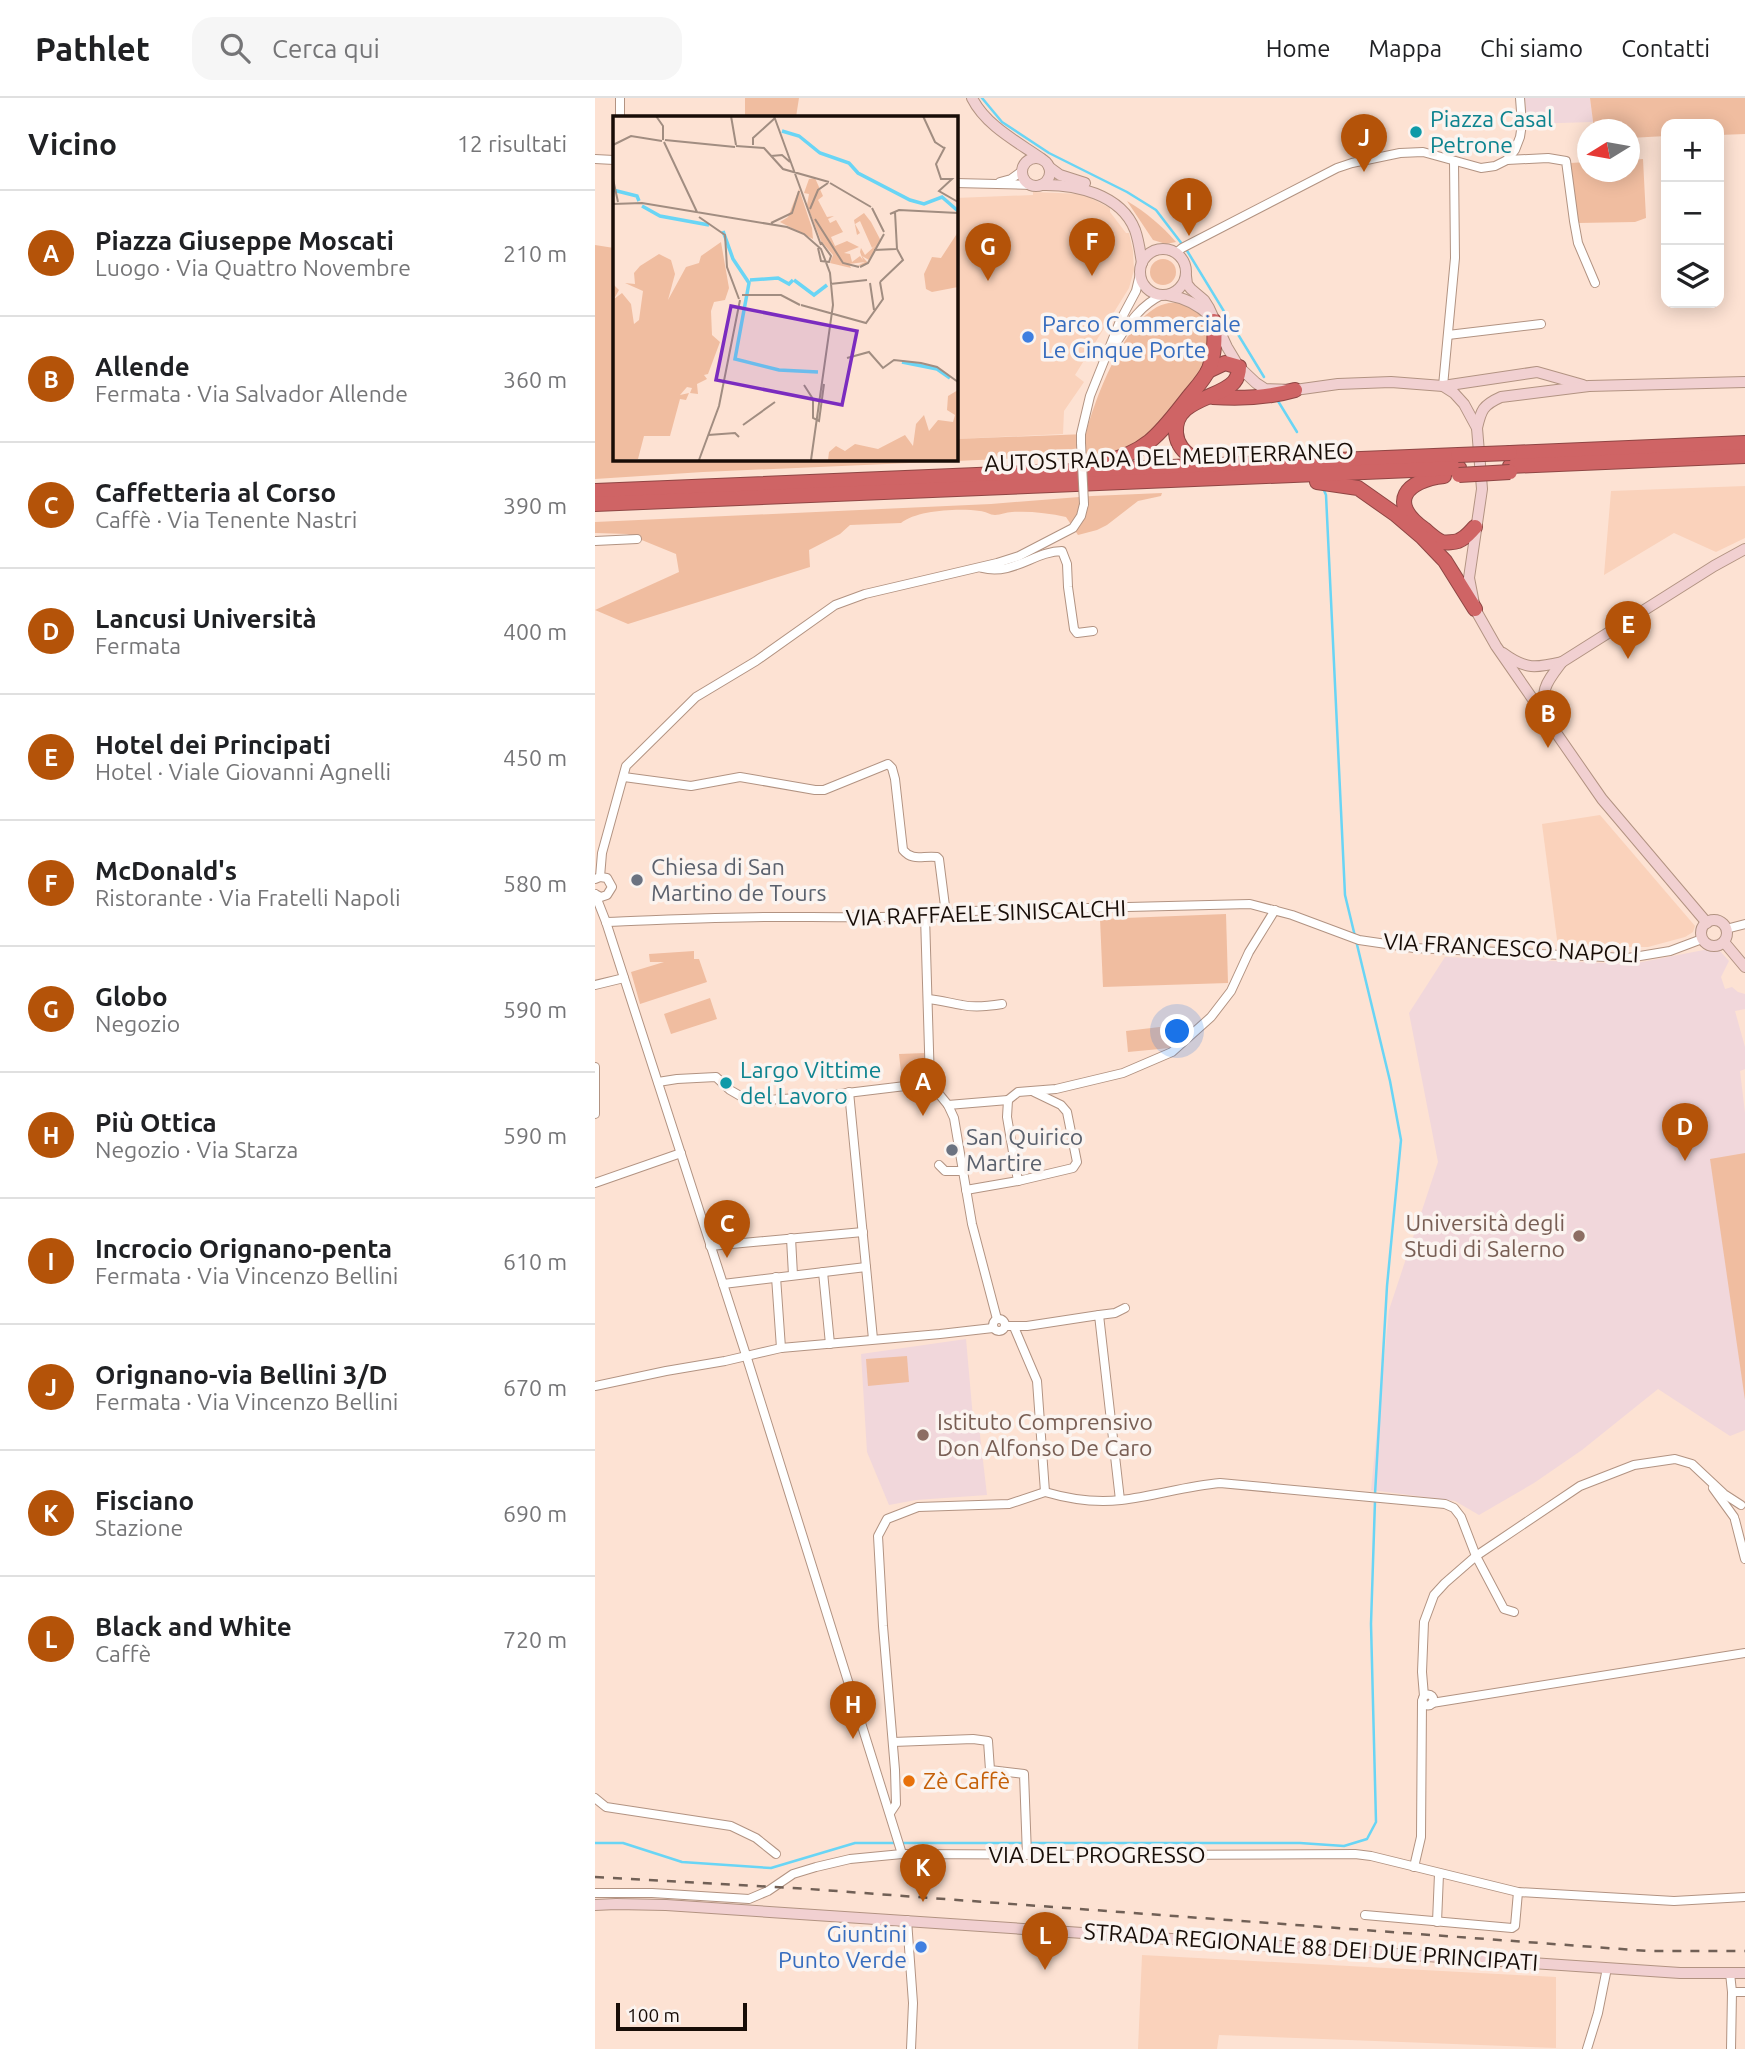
<!DOCTYPE html>
<html lang="it">
<meta charset="utf-8">
<style>
body{margin:0;font-family:Ubuntu,sans-serif;background:#f6f6f6;color:#202124}
.controls{position:absolute;right:21px;top:21px;display:grid;overflow:hidden;border-radius:14px;box-shadow:0 4px 18px #0003}
.controls button{width:63px;height:63px;display:grid;place-items:center;padding:0;border:0;border-bottom:2px solid #e0e0e0;background:#fff;color:#202124;font:35px sans-serif}
.compass{position:absolute;left:982px;top:21px;width:63px;height:63px;border-radius:50%;background:#fff;box-shadow:0 4px 18px #0003;rotate:259deg}
.scale{position:absolute;left:21px;bottom:18px;width:131px;box-sizing:border-box;padding-left:7px;border:4px solid #180d07;border-top:0;font-size:19px;line-height:24px;white-space:nowrap;color:#180d07;-webkit-text-stroke:5px #fbf4f0;paint-order:stroke}
.you{position:absolute;left:583px;top:934px;width:24px;height:24px;margin:-18px;border:5px solid #fff;border-radius:50%;background:#1a73e8;box-shadow:0 0 0 10px #1a73e833}
.badge{display:grid;place-items:center;width:46px;height:46px;border-radius:50%;background:#b45309;color:#fff;font-size:23px;font-weight:700}
.pin{position:absolute;translate:-50% -58px;filter:drop-shadow(0 2px 4px #0008)}
.pin::after{content:'';position:absolute;top:37px;width:24px;height:21px;background:inherit;clip-path:polygon(0 0,100% 0,50% 100%)}
.list{margin:0;padding:0;list-style:none}
h2{display:flex;justify-content:space-between;align-items:center;height:91px;margin:0;padding:0 28px;font-size:30px}
h2 small{font-size:23px;font-weight:400;color:#757577}
.list li{display:grid;grid-template-columns:46px 1fr auto;gap:21px;align-items:center;box-sizing:border-box;height:126px;padding:0 28px;border-top:2px solid #e0e0e0}
.list b{display:block;font-size:26px;white-space:nowrap}
.list p{margin:0;font-size:23px;white-space:nowrap;color:#757577}
.list em{font-size:23px;font-style:normal;color:#757577}
.icon{flex:none;width:38px;height:38px;fill:none;stroke:currentColor;stroke-width:2;stroke-linecap:round;stroke-linejoin:round}
.map{position:relative;flex:none;width:1150px;height:1951px;overflow:hidden}
header{display:flex;align-items:center;gap:42px;box-sizing:border-box;height:98px;padding:0 35px;background:#fff;border-bottom:2px solid #e0e0e0}
header strong{font-size:33px}
nav{display:flex;gap:38px;margin-inline-start:auto;font-size:24px}
.search{width:490px;height:63px;background:#f6f6f6;display:flex;align-items:center;gap:18px;box-sizing:border-box;padding:0 24px;border-radius:21px;color:#757577;font-size:26px}
main{display:flex}
aside{flex:1;background:#fff}
.map>svg:first-child{display:block}
.built{fill:#fad2bb}
.education{fill:#f1d7db}
.green{fill:#f0bda0}
.lines{fill:none;stroke-linecap:round;stroke-linejoin:round}
.stream{stroke:#69d5f5;stroke-width:2.5}
.street-casing{stroke:#b29382;stroke-width:10}
.secondary-casing{stroke:#b29382;stroke-width:12}
.highway-casing{stroke:#8f4644;stroke-width:16}
.street{stroke:#fff;stroke-width:8}
.secondary{stroke:#f1d0d1;stroke-width:10}
.highway{stroke:#cf6465;stroke-width:14}
.rail{stroke:#716056;stroke-width:2.5;stroke-dasharray:9 9;stroke-linecap:butt}
.street-bridge-casing{stroke:#b29382;stroke-width:10;stroke-linecap:butt}
.highway-bridge-casing{stroke:#8f4644;stroke-width:16;stroke-linecap:butt}
.street-bridge{stroke:#fff;stroke-width:8}
.highway-bridge{stroke:#cf6465;stroke-width:14}
.culture-dot{fill:#0f9aa8;stroke:#fbf4f0;stroke-width:2.5}
.shop-dot{fill:#3f7fe0;stroke:#fbf4f0;stroke-width:2.5}
.worship-dot{fill:#6b7280;stroke:#fbf4f0;stroke-width:2.5}
.education-dot{fill:#8d6e63;stroke:#fbf4f0;stroke-width:2.5}
.food-dot{fill:#e8710a;stroke:#fbf4f0;stroke-width:2.5}
.labels{text-anchor:middle;stroke-width:7;stroke-linejoin:round;paint-order:stroke}
.culture-label{font-size:23px;fill:#0d838f;stroke:#fbf4f0;text-anchor:start}
.shop-label{font-size:23px;fill:#366cbe;stroke:#fbf4f0;text-anchor:start}
.street-label{font-size:23px;fill:#180d07;stroke:#fbf4f0}
.worship-label{font-size:23px;fill:#5b616d;stroke:#fbf4f0;text-anchor:start}
.education-label{font-size:23px;fill:#785e54;stroke:#fbf4f0;text-anchor:end}
.food-label{font-size:23px;fill:#c56008;stroke:#fbf4f0;text-anchor:start}
.inset-river{fill:none;stroke:#69d5f5;stroke-width:3.5}
.inset-road{fill:none;stroke:#a18d81;stroke-width:2}
.view{fill:#7b2cbf;fill-opacity:0.15;stroke:#7b2cbf;stroke-width:3.5}
.inset-edge{fill:none;stroke:#180d07;stroke-width:3.5}
</style>
<header>
<strong>Pathlet</strong>
<div class="search"><svg class="icon" aria-label="search" viewBox="0 0 24 24"><circle cx="10" cy="10" r="6"/><path d="M15 15l6 6"/></svg>Cerca qui</div>
<nav><a>Home</a><a>Mappa</a><a>Chi siamo</a><a>Contatti</a></nav>
</header>
<main>
<aside>
<h2>Vicino<small>12 risultati</small></h2>
<ul class="list">
<li><span class="badge">A</span><div><b>Piazza Giuseppe Moscati</b><p>Luogo · Via Quattro Novembre</p></div><em>210 m</em></li>
<li><span class="badge">B</span><div><b>Allende</b><p>Fermata · Via Salvador Allende</p></div><em>360 m</em></li>
<li><span class="badge">C</span><div><b>Caffetteria al Corso</b><p>Caffè · Via Tenente Nastri</p></div><em>390 m</em></li>
<li><span class="badge">D</span><div><b>Lancusi Università</b><p>Fermata</p></div><em>400 m</em></li>
<li><span class="badge">E</span><div><b>Hotel dei Principati</b><p>Hotel · Viale Giovanni Agnelli</p></div><em>450 m</em></li>
<li><span class="badge">F</span><div><b>McDonald's</b><p>Ristorante · Via Fratelli Napoli</p></div><em>580 m</em></li>
<li><span class="badge">G</span><div><b>Globo</b><p>Negozio</p></div><em>590 m</em></li>
<li><span class="badge">H</span><div><b>Più Ottica</b><p>Negozio · Via Starza</p></div><em>590 m</em></li>
<li><span class="badge">I</span><div><b>Incrocio Orignano-penta</b><p>Fermata · Via Vincenzo Bellini</p></div><em>610 m</em></li>
<li><span class="badge">J</span><div><b>Orignano-via Bellini 3/D</b><p>Fermata · Via Vincenzo Bellini</p></div><em>670 m</em></li>
<li><span class="badge">K</span><div><b>Fisciano</b><p>Stazione</p></div><em>690 m</em></li>
<li><span class="badge">L</span><div><b>Black and White</b><p>Caffè</p></div><em>720 m</em></li>
</ul>
</aside>
<div class="map">
<svg width="1150" height="1951" viewBox="0 0 1150 1951">
<rect width="100%" height="100%" fill="#fde2d3"/>
<g class="built">
<path d="M438 94 488 96 515 110V114L531 135H534L538 153 539 172 534 190 480 277 489 284 469 313 468 336 361 341 360 100 438 97Z"/>
<path d="M1150 388V440L1121 454 1079 435 1009 477 1016 393Z"/>
<path d="M1005 717 1100 828 1098 834 1090 839 1053 849H963L947 726Z"/>
<path d="M547 1857 961 1879V1950L624 1937 622 1951H543Z"/>
</g>
<g class="education">
<path d="M930 0H995L998 24 932 26Z"/>
<path d="M1119 850 1125 853 1134 863 1126 879 1130 891 1137 889 1143 894 1150 896V911L1140 913 1150 949V971L1145 973 1150 1015V1332L1135 1338 1063 1291 987 1352 939 1385 884 1417 860 1403 776 1392 794 1212 843 1064 814 915 850 859 1037 866Z"/>
<path d="M371 1241 378 1320H383L392 1397 321 1402 294 1407 272 1354 266 1256Z"/>
</g>
<g class="green">
<path d="M150 0H204L201 19H150Z"/>
<path d="M995 0H1150V36L1124 37V26H1071V38L1035 40 1034 32 999 31Z"/>
<path d="M1048 61 1051 120 1040 124 983 125 975 65 992 64V74H1034L1035 62Z"/>
<path d="M532 103C552 115 566 127 581 144L571 146 558 142Z"/>
<path d="M0 147 19 150V360H360L361 341 491 336C499 302 541 187 589 207 597 210 607 214 611 221 617 232 615 252 612 263 610 271 572 320 565 328 558 337 545 346 536 352 527 357 510 356 499 357L108 374 0 381Z"/>
<circle cx="568" cy="174" r="13"/>
<path d="M567 395 566 398 543 403 512 427 502 432 483 437 471 419C454 415 434 413 417 414 411 414 406 417 400 417 395 417 390 413 385 413 364 410 322 412 306 425L255 427 245 436 214 452 215 469 33 526 0 512 84 474 81 456 32 436 0 435V424L396 406 497 398Z"/>
<path d="M631 816 633 885 508 889 505 821Z"/>
<path d="M99 853V861H104L112 884 45 906 36 874 69 864H55L54 856Z"/>
<path d="M115 900 122 921 76 936 69 916Z"/>
<path d="M573 928 575 950 533 954 531 933Z"/>
<path d="M330 955 329 973 327 977 307 983 304 956Z"/>
<path d="M1150 1055V1302L1115 1061Z"/>
<path d="M312 1258 314 1284 273 1288 271 1261Z"/>
</g>
<g class="lines">
<g class="stream">
<path d="M387 0 407 24 454 55 532 94 561 112 587 146"/>
<path d="M591 151 669 279"/>
<path d="M683 303 702 334"/>
<path d="M728 390 731 397 750 797 795 983 806 1042 792 1188 780 1396"/>
<path d="M0 1745H28L87 1764 176 1770 260 1745H705L749 1748 772 1741 781 1724 776 1526 780 1403"/>
</g>
<g class="street-casing">
<g id="street">
<path d="M25 19V0"/>
<path d="M0 61 19 62"/>
<path d="M912 62 953 60 971 63 979 123 983 145 1000 185"/>
<path d="M405 84 416 81 427 73"/>
<path d="M360 85 438 87"/>
<path d="M581 155 587 150 742 70 757 65 805 55 828 54 886 70 900 68 912 62 920 52 925 39 927 26 925 0"/>
<path d="M853 237 946 226"/>
<path d="M519 248C533 227 544 208 567 197"/>
<path d="M848 288 860 160 859 63"/>
<path d="M486 345V336L495 298 525 223 541 193 545 176"/>
<path d="M0 443 42 441"/>
<path d="M387 470C418 478 440 453 467 453L472 466 473 489 479 531 482 535 498 533"/>
<path d="M29 679 96 688 145 679 220 692H229L293 666 297 670 300 681 308 752C318 764 328 757 342 759L344 761 351 816"/>
<path d="M5 779 7 755 31 668 101 599 161 563 240 507 270 496 402 465 424 458 478 430 486 418 489 406"/>
<path d="M0 781 5 779 12 780 17 789 12 797 6 799 0 796"/>
<path d="M0 796 11 824 151 1257 307 1756"/>
<path d="M330 818 335 985 353 1007 359 1020 377 1126 402 1221"/>
<path d="M11 824C69 822 126 819 183 819 249 819 311 821 376 813L655 806 697 817 764 842 819 850 1033 860 1075 853 1107 841"/>
<path d="M1131 831 1150 826"/>
<path d="M0 887 29 880"/>
<path d="M333 901C345 902 355 905 367 907 380 910 394 908 407 906"/>
<path d="M0 969V1016"/>
<path d="M63 984 82 981 121 979 135 992 154 1003 219 999 335 985"/>
<path d="M254 994 278 1241"/>
<path d="M353 1007 413 1002"/>
<path d="M344 1067 350 1073H368"/>
<path d="M423 1083 478 1070 482 1064 472 1014 466 1007 439 994"/>
<path d="M0 1085 86 1055"/>
<path d="M371 1092 423 1083 412 1019 413 1002 423 994 461 991 528 975 577 954 616 919 636 893 654 854 680 812"/>
<path d="M196 1140 198 1177"/>
<path d="M115 1148 268 1134"/>
<path d="M228 1174 235 1246"/>
<path d="M181 1179 186 1250"/>
<path d="M128 1186 271 1169"/>
<path d="M504 1217 520 1215 530 1210"/>
<circle cx="404" cy="1227" r="6"/>
<path d="M410 1228H432L504 1217 525 1402"/>
<path d="M419 1229 442 1283 450 1394"/>
<path d="M0 1288 71 1273 130 1263 186 1250 345 1236 398 1230"/>
<path d="M1118 1390 1139 1419"/>
<path d="M450 1394C474 1401 501 1405 526 1402 560 1398 591 1388 625 1385L850 1406 859 1410 866 1419 881 1458 909 1511 919 1514"/>
<path d="M1140 1422 1150 1461"/>
<circle cx="833" cy="1602" r="5.5"/>
<path d="M829 1598 827 1574 829 1524 839 1497 850 1485 881 1458 985 1388 1039 1367 1080 1361 1097 1366 1129 1396 1146 1407"/>
<path d="M837 1605 1150 1555"/>
<path d="M298 1644 378 1641 393 1643 395 1672 429 1676 432 1757"/>
<path d="M0 1700 11 1709 136 1728 161 1740 181 1756"/>
<path d="M295 1715 301 1706 300 1672 288 1528 283 1438 292 1421 323 1409 414 1406 450 1394"/>
<path d="M819 1769 826 1739 827 1603"/>
<path d="M0 1795H57L154 1801 173 1793 198 1776 221 1769 255 1761 307 1756 544 1757 760 1756 776 1758 923 1794 1079 1803 1150 1799"/>
<path d="M770 1817 917 1830 920 1828 923 1794"/>
<path d="M312 1822 318 1905 316 1951"/>
<path d="M842 1824 844 1776"/>
<path d="M1135 1875 1137 1894 1136 1951"/>
<path d="M1137 1894H1150"/>
<path d="M992 1951 1003 1915 1012 1870"/>
</g>
</g>
<g class="secondary-casing">
<g id="secondary">
<path d="M377 0C391 28 423 44 447 61"/>
<circle cx="441" cy="74" r="14"/>
<path d="M454 69 465 77 490 85"/>
<path d="M446 87C480 86 526 96 540 132 544 143 545 154 547 165"/>
<circle cx="568" cy="174" r="23"/>
<path d="M591 178 592 186 596 191 609 202 614 210 632 249 644 269 661 285 670 291 700 292 743 286 796 284 848 288 859 295 869 306 882 330 887 391 874 480 880 511 901 548 1007 701 1112 825"/>
<path d="M573 197C590 200 603 206 615 218"/>
<path d="M848 288 942 274 988 287"/>
<path d="M882 330C886 312 888 307 906 299L994 288 1150 284"/>
<path d="M908 555C931 572 941 570 967 564"/>
<path d="M953 619C944 592 951 585 967 564L1119 468 1150 451"/>
<circle cx="1119" cy="835" r="13"/>
<path d="M1129 844 1150 869"/>
<path d="M0 1807 21 1806 71 1807 1085 1875H1150"/>
</g>
</g>
<g class="highway-casing">
<g id="highway">
<path d="M618 299C646 301 672 300 700 292"/>
<path d="M915 355 1150 345"/>
<path d="M611 360 599 361C589 354 582 347 581 335 578 301 624 301 639 284 643 279 644 275 644 269L630 265 613 273"/>
<path d="M508 364C552 355 566 334 592 301 599 292 609 282 614 271 620 255 620 240 619 223"/>
<path d="M915 368 1150 358"/>
<path d="M849 378C811 382 792 405 829 431 834 435 841 442 847 444 851 445 860 444 863 443 871 440 875 434 880 429"/>
<path d="M722 384 763 390 800 416 827 439 850 463 880 511"/>
<path d="M0 393 863 357"/>
<path d="M0 406 864 370"/>
</g>
</g>
<use href="#street" class="street"/>
<use href="#secondary" class="secondary"/>
<use href="#highway" class="highway"/>
<path class="rail" d="M0 1779 214 1791 1053 1853H1150"/>
<g class="street-bridge-casing">
<path id="street-bridge" d="M486 345 489 406"/>
</g>
<g class="highway-bridge-casing">
<g id="highway-bridge">
<path d="M863 357 915 355"/>
<path d="M864 377 915 374"/>
</g>
</g>
<use href="#street-bridge" class="street-bridge"/>
<use href="#highway-bridge" class="highway-bridge"/>
</g>
<g class="culture-dot">
<circle cx="821" cy="34" r="7"/>
<circle cx="131" cy="985" r="7"/>
</g>
<g class="shop-dot">
<circle cx="433" cy="239" r="7"/>
<circle cx="326" cy="1849" r="7"/>
</g>
<g class="worship-dot">
<circle cx="42" cy="782" r="7"/>
<circle cx="357" cy="1052" r="7"/>
</g>
<g class="education-dot">
<circle cx="984" cy="1138" r="7"/>
<circle cx="328" cy="1337" r="7"/>
</g>
<circle class="food-dot" cx="314" cy="1683" r="7"/>
<g class="labels">
<g class="culture-label">
<text x="835" y="29">Piazza Casal<tspan x="835" dy="26">Petrone</tspan></text>
<text x="145" y="980">Largo Vittime<tspan x="145" dy="26">del Lavoro</tspan></text>
</g>
<g class="shop-label">
<text x="447" y="234">Parco Commerciale<tspan x="447" dy="26">Le Cinque Porte</tspan></text>
<text x="312" y="1844" text-anchor="end">Giuntini<tspan x="312" dy="26">Punto Verde</tspan></text>
</g>
<g class="street-label">
<text transform="translate(574 359) rotate(-2)" y="8">AUTOSTRADA DEL MEDITERRANEO</text>
<text transform="translate(391 815) rotate(-2)" y="8">VIA RAFFAELE SINISCALCHI</text>
<text transform="translate(916 850) rotate(3)" y="8">VIA FRANCESCO NAPOLI</text>
<text x="502" y="1765">VIA DEL PROGRESSO</text>
<text transform="translate(716 1849) rotate(4)" y="8">STRADA REGIONALE 88 DEI DUE PRINCIPATI</text>
</g>
<g class="worship-label">
<text x="56" y="777">Chiesa di San<tspan x="56" dy="26">Martino de Tours</tspan></text>
<text x="371" y="1047">San Quirico<tspan x="371" dy="26">Martire</tspan></text>
</g>
<g class="education-label">
<text x="970" y="1133">Università degli<tspan x="970" dy="26">Studi di Salerno</tspan></text>
<text x="342" y="1332" text-anchor="start">Istituto Comprensivo<tspan x="342" dy="26">Don Alfonso De Caro</tspan></text>
</g>
<g class="food-label">
<text x="328" y="1691">Zè Caffè</text>
</g>
</g>
<g transform="translate(18 18)">
<rect width="345" height="345" fill="#fde2d3"/>
<path d="M202 62 210 80 205 84 214 101 221 100 215 103 217 107 223 104 230 116 218 121 222 130 234 125 246 131 231 137 237 138 239 146 247 140 250 144 247 136 248 132 252 139 263 129 259 132 247 105 242 108 247 117 244 119 241 104 251 97 258 106 268 125 256 144 249 140 255 147 251 149 244 150 252 146 236 148 238 152 217 147 220 139 208 125 194 89 196 78 191 77 196 63ZM186 73 199 112 200 123 167 106 175 101ZM345 116V171L319 176 313 173 311 158 319 141 328 142ZM108 126 116 172 112 184 101 186 98 195 99 219 107 226 95 258 91 259 94 263 84 268 85 278 77 277 79 272 74 271 67 279 76 277 73 284 67 283 57 320H31L25 343 0 344V168L6 174 1 183 9 177 18 188 21 208 26 204 30 175 12 167 22 168 21 157 27 150 46 138 58 144 62 158 55 184 73 151 86 147 88 140ZM345 274V344H215L216 336 223 330 232 335 242 328 265 333 292 319 300 330 303 308 311 299 316 315 325 304 340 306 342 299 334 294 335 280Z" fill="#f0bda0"/>
<path class="inset-river" d="M169 15 186 20 207 37 236 47 245 57 297 84 311 88 329 81 345 95M0 74 24 80 26 85M29 90 47 100 96 109M110 115 120 143 136 167 122 243 166 254 205 256M137 164 165 162 176 168 180 164M181 164 201 179 214 169M289 246 324 253 337 262"/>
<path class="inset-road" d="M43 0 50 10V24M118 0 123 29M161 0 208 129M310 0 322 26 331 32M52 24 122 31M51 26 84 96M0 29 18 20 49 25M140 29V22L162 2M123 30 151 32 170 53 216 66M332 31 323 48 328 63H339L326 75 345 86M158 40 169 39 177 46M0 63 5 86M217 67 258 91M0 88 29 87 174 111 191 118 208 133 217 157 220 189 198 344M259 92 271 116M197 93 205 74 215 67M277 98 286 94 345 97M86 101 112 119 114 151 126 183M202 103 230 147 246 151M158 107 179 97 186 75M205 132 208 145 216 146 218 140 208 126M261 134 283 133M247 151 255 147 271 118M267 166 290 144 284 133 282 96M257 167 261 194M217 168 254 164M129 179H168L187 189M188 189 253 207 270 183 267 166M234 242 256 236 270 252 281 244 308 247 324 251 345 266M191 269 200 283V302L206 305 211 268M130 309 162 286M95 319 122 317 126 321M86 344 106 290 127 184"/>
<path class="view" d="M118 190 244 215 229 289 103 264Z"/>
<rect width="345" height="345" class="inset-edge"/>
</g>
</svg>
<div class="controls">
<button>+</button>
<button>−</button>
<button><svg class="icon" aria-label="layers" viewBox="0 0 24 24"><path d="M12 4l9 5-9 5-9-5zM3 14l9 5 9-5"/></svg></button>
</div>
<svg class="compass" viewBox="-18 -18 36 36"><path d="M0-13l5 13h-10z" fill="#e53935"/><path d="M0 13l5-13h-10z" fill="#757577"/></svg>
<div class="scale">100 m</div>
<div class="you"></div>
<div class="pin badge" style="left:328px;top:1018px">A</div>
<div class="pin badge" style="left:953px;top:650px">B</div>
<div class="pin badge" style="left:132px;top:1160px">C</div>
<div class="pin badge" style="left:1090px;top:1063px">D</div>
<div class="pin badge" style="left:1033px;top:561px">E</div>
<div class="pin badge" style="left:497px;top:178px">F</div>
<div class="pin badge" style="left:393px;top:183px">G</div>
<div class="pin badge" style="left:258px;top:1641px">H</div>
<div class="pin badge" style="left:594px;top:138px">I</div>
<div class="pin badge" style="left:769px;top:74px">J</div>
<div class="pin badge" style="left:328px;top:1804px">K</div>
<div class="pin badge" style="left:450px;top:1872px">L</div>
</div>
</main>
